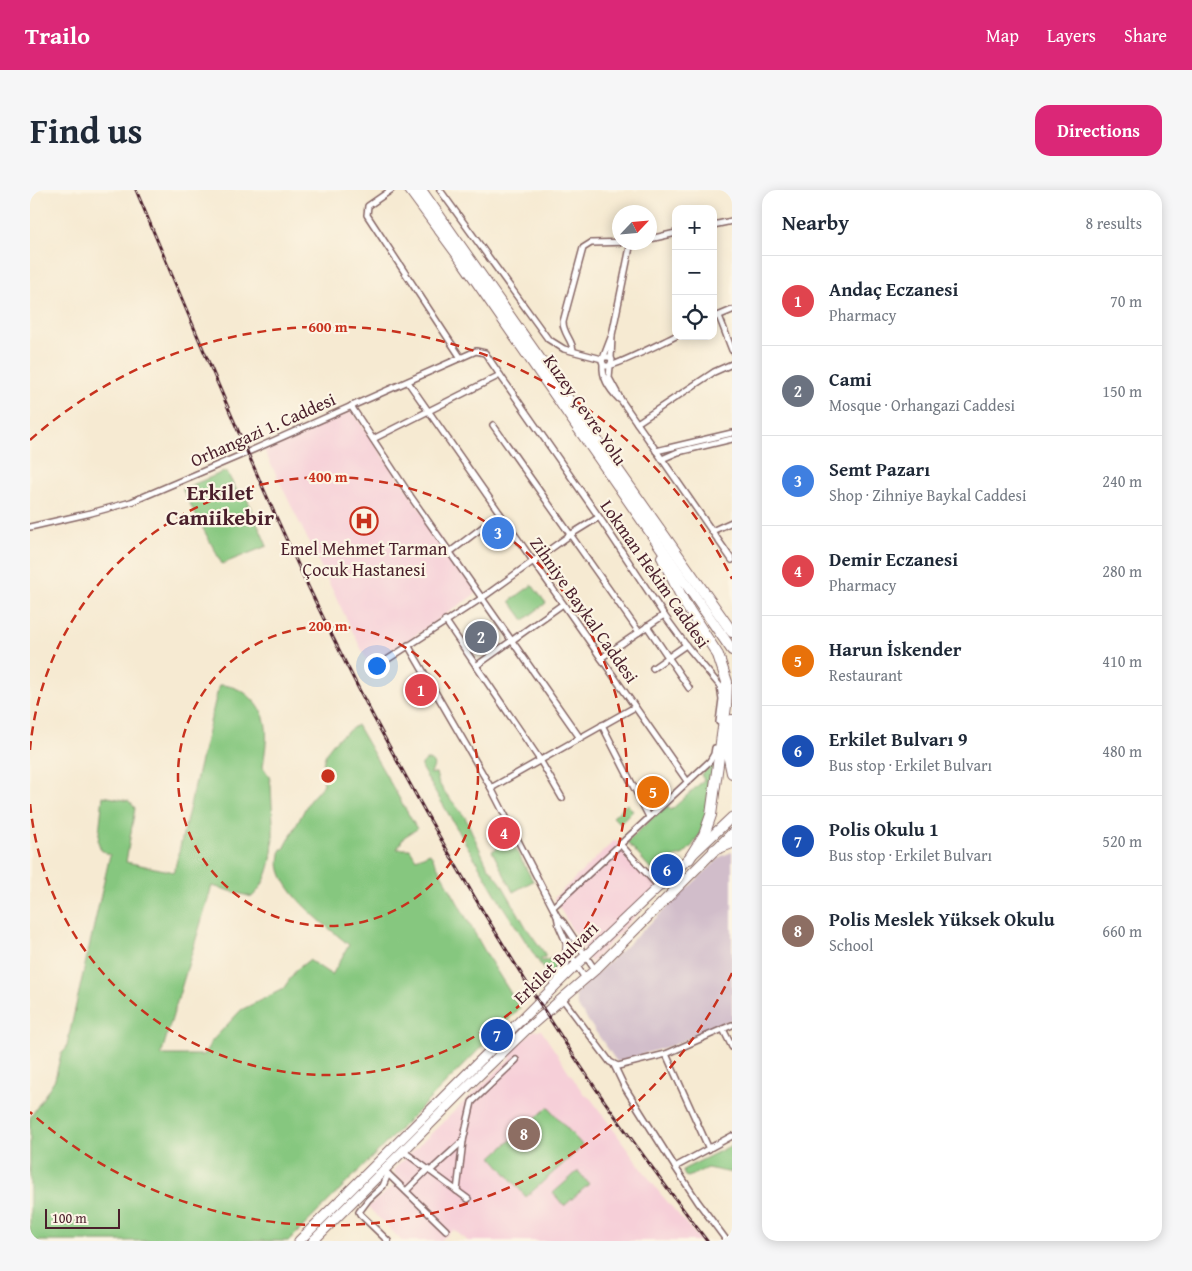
<!DOCTYPE html>
<meta charset="utf-8">
<style>
body{margin:0;font-family:"Gentium Book Plus",serif;background:#f6f6f7;color:#1f2937}
.controls{position:absolute;right:15px;top:15px;display:grid;overflow:hidden;border-radius:10px;box-shadow:0 2px 12px #0003}
.controls button{width:45px;height:45px;display:grid;place-items:center;padding:0;border:0;border-bottom:1px solid #e0e1e3;background:#fff;color:#1f2937;font:25px sans-serif}
.compass{position:absolute;left:582px;top:15px;width:45px;height:45px;border-radius:50%;background:#fff;box-shadow:0 2px 12px #0003;rotate:64deg}
.scale{position:absolute;left:15px;bottom:12px;width:75px;box-sizing:border-box;padding-left:5px;border:2px solid #4a1f2b;border-top:0;font-size:14px;line-height:18px;white-space:nowrap;color:#4a1f2b;-webkit-text-stroke:4px #fcf5e5;paint-order:stroke}
.you{position:absolute;left:346px;top:475px;width:18px;height:18px;margin:-12px;border:4px solid #fff;border-radius:50%;background:#1a73e8;box-shadow:0 0 0 8px #1a73e833}
.badge{display:grid;place-items:center;width:32px;height:32px;border-radius:50%;background:#db2777;color:#fff;font-size:16px;font-weight:700}
.pin{position:absolute;translate:-50% -50%;border:2px solid #fff;box-shadow:0 1px 5px #0006}
.list{margin:0;padding:0;list-style:none}
h2{display:flex;justify-content:space-between;align-items:center;height:65px;margin:0;padding:0 20px;font-size:21px}
h2 small{font-size:16px;font-weight:400;color:#747a83}
.list li{display:grid;grid-template-columns:32px 1fr auto;gap:15px;align-items:center;box-sizing:border-box;height:90px;padding:0 20px;border-top:1px solid #e0e1e3}
.list b{display:block;font-size:19px;white-space:nowrap}
.list p{margin:0;font-size:16px;white-space:nowrap;color:#747a83}
.list em{font-size:16px;font-style:normal;color:#747a83}
.icon{flex:none;width:28px;height:28px;fill:none;stroke:currentColor;stroke-width:2;stroke-linecap:round;stroke-linejoin:round}
.map{position:relative;flex:none;width:702px;height:1051px;overflow:hidden;border-radius:15px}
header{display:flex;align-items:center;gap:30px;box-sizing:border-box;height:70px;padding:0 25px;background:#db2777;color:#fff}
header strong{font-size:24px}
nav{display:flex;gap:28px;margin-inline-start:auto;font-size:18px}
.intro{display:flex;align-items:center;justify-content:space-between;box-sizing:border-box;height:120px;padding:0 30px}
h1{margin:0;font-size:35px}
.button{padding:12px 22px;border-radius:15px;background:#db2777;color:#fff;font-size:18px;font-weight:700}
main{display:flex;gap:30px;padding:0 30px}
aside{flex:1;background:#fff;border-radius:15px;box-shadow:0 2px 12px #0003}
.map>svg:first-child{display:block}
.built{fill:#f6cfd8}
.industrial{fill:#d1bdca}
.green{fill:#86c77f;stroke:#687355}
.lines{fill:none;stroke-linecap:round;stroke-linejoin:round}
.street-casing{stroke:#866665;stroke-width:8}
.primary-casing{stroke:#866665;stroke-width:11}
.highway-casing{stroke:#866665;stroke-width:12}
.street{stroke:#fff;stroke-width:5}
.primary{stroke:#fff;stroke-width:9}
.highway{stroke:#fff;stroke-width:10}
.rail-casing{stroke:#4a1f2b;stroke-width:3}
.rail{stroke:#fcf5e5;stroke-width:1;stroke-dasharray:4;stroke-linecap:butt}
.ring{fill:none;stroke:#c8321e;stroke-width:2.5;stroke-dasharray:9 6}
.labels{text-anchor:middle;stroke-width:4.5;stroke-linejoin:round;paint-order:stroke}
.street-label{font-size:18px;fill:#4a1f2b;stroke:#fcf5e5}
.poi-label{font-size:18px;fill:#4a1f2b;stroke:#fcf5e5}
.district-label{font-size:22px;font-weight:bold;fill:#4a1f2b;stroke:#fcf5e5}
.centre{fill:#c8321e;stroke:#fcf5e5;stroke-width:2.5}
.ring-label{font-size:15px;text-anchor:middle;font-weight:bold;fill:#c8321e;stroke:#fcf5e5;stroke-width:4.5;stroke-linejoin:round;paint-order:stroke}
</style>
<header>
<strong>Trailo</strong>
<nav><a>Map</a><a>Layers</a><a>Share</a></nav>
</header>
<div class="intro"><h1>Find us</h1><a class="button">Directions</a></div>
<main>
<div class="map">
<svg width="702" height="1051" viewBox="0 0 702 1051">
<rect width="100%" height="100%" fill="#fcf5e5"/>
<filter id="ink" filterUnits="userSpaceOnUse"><feTurbulence type="fractalNoise" baseFrequency=".02" numOctaves="2"/><feDisplacementMap in="SourceGraphic" scale="10" xChannelSelector="R" yChannelSelector="G"/><feConvolveMatrix kernelMatrix="1 2 1 2 8 2 1 2 1" color-interpolation-filters="sRGB"/></filter>
<filter id="wash" filterUnits="userSpaceOnUse"><feTurbulence type="fractalNoise" baseFrequency=".0096" numOctaves="4" result="noise"/><feDisplacementMap in="SourceGraphic" scale="20" xChannelSelector="R" yChannelSelector="G"/><feGaussianBlur stdDeviation="1.12" result="paint"/><feColorMatrix in="noise" values="0 0 0 0 0 0 0 0 0 0 0 0 0 0 0 0 0 1.4 0 .05"/><feComposite in="paint" operator="in"/></filter>
<g filter="url(#wash)">
<rect width="100%" height="100%" fill="#f6ead2"/>
<g class="built">
<path d="M322 221 448 402 340 477 234 260Z"/>
<path d="M585 650 631 699 561 773 524 708Z"/>
<path d="M511 840 553 903 561 909 629 1002 671 1051H438L424 1040 410 1051H372L338 1017 368 991 363 980 481 867 479 863 503 841Z"/>
</g>
<path class="industrial" d="M702 662V829L643 855 587 872 547 815 545 804 692 666Z"/>
<g class="green">
<path d="M196 281 211 308 216 306 237 356 192 374 152 299Z"/>
<path d="M502 395 516 413 494 430 480 411Z"/>
<path d="M189 495C199 495 207 498 215 503 243 524 237 547 233 577L239 586 241 595C242 631 251 680 222 707L182 696 131 865H174L181 852 211 820 253 799 266 780 279 770 302 785 319 755C298 737 251 703 249 674 249 669 250 664 251 659H254L279 611 294 594C288 561 303 551 327 535L387 639 374 647 367 659H380L386 669 400 663 458 767 490 818 259 1051H0V928L25 889 31 864 36 859 80 665 71 660 68 652 73 606 99 611 105 618 96 672 144 682Z"/>
<path d="M396 570H399C407 574 403 579 400 584L404 583H406L408 591 413 600 435 627 457 675 471 693 496 737 515 764V767L511 769 512 771 521 769 526 774 527 780 520 784 516 783 472 715 392 579V574Z"/>
<path d="M685 571 677 634 662 656 654 664C648 667 644 665 642 672 636 676 633 676 632 684L628 687 597 652 636 615 641 620 674 590 671 585Z"/>
<path d="M597 614 603 621 590 634 583 627Z"/>
<path d="M481 651 503 691 483 702 462 661Z"/>
<path d="M518 917 553 956 496 1007 462 967Z"/>
<path d="M702 955V983L677 978 658 987 655 986 653 982 654 979Z"/>
<path d="M548 981 559 994 534 1016 523 1003Z"/>
</g>
</g>
<g filter="url(#ink)">
<g class="lines">
<g class="street-casing">
<g id="street">
<path d="M361 0 338 16 337 25 431 168"/>
<path d="M410 0 518 149 534 159 572 169"/>
<path d="M683 35 702 31"/>
<path d="M620 49 646 43"/>
<path d="M689 126 702 160"/>
<path d="M683 128 702 120"/>
<path d="M543 161C543 150 533 144 533 132L553 58 561 53 601 52"/>
<path d="M575 167H580L582 170 580 176H574L572 171 582 145 601 52"/>
<path d="M581 168 582 146"/>
<path d="M573 175C572 188 579 199 589 209"/>
<path d="M581 175C588 175 635 151 646 146"/>
<path d="M580 176 579 188 591 210 702 370"/>
<path d="M378 192 657 591"/>
<path d="M321 216 381 307 550 548"/>
<path d="M607 233 684 182 702 174"/>
<path d="M463 235 609 442"/>
<path d="M343 249 470 185 569 327 634 425 656 455 690 496 692 509 689 532"/>
<path d="M626 261 702 243"/>
<path d="M632 269 648 262 702 249"/>
<path d="M0 337 61 323 101 312 209 266 446 161 455 163 470 185"/>
<path d="M682 341 702 332"/>
<path d="M420 362 470 324"/>
<path d="M415 430 510 570 532 608"/>
<path d="M617 436 659 498"/>
<path d="M378 455 461 598 527 726 529 736 546 775 555 788"/>
<path d="M571 468 634 425"/>
<path d="M446 476 533 414"/>
<path d="M346 477 452 408 540 345 569 327"/>
<path d="M623 478 656 455"/>
<path d="M572 535 619 627"/>
<path d="M461 598 605 517"/>
<path d="M590 654 629 697"/>
<path d="M523 717 680 571 684 564 685 558"/>
<path d="M527 726 533 732 565 780"/>
<path d="M532 808 580 872 588 876 636 864 702 835"/>
<path d="M693 839 702 857"/>
<path d="M636 864 679 959"/>
<path d="M584 875 594 896 645 977 702 946"/>
<path d="M373 961 438 1009"/>
<path d="M645 977 668 1012 697 1051"/>
<path d="M400 981 433 951"/>
<path d="M356 982 416 1040"/>
<path d="M376 1001 397 980"/>
<path d="M427 1001 433 951 442 912 486 870"/>
<path d="M358 1051 330 1024 329 1022 338 1010 353 996 358 984"/>
</g>
</g>
<g class="primary-casing">
<g id="primary">
<path d="M529 791 537 766 538 753"/>
<path d="M269 1051 546 775 702 627"/>
<path d="M283 1051 442 892 497 839 565 780 702 643"/>
</g>
</g>
<g class="highway-casing">
<g id="highway">
<path d="M380 0 433 72 702 460"/>
<path d="M391 0 702 442"/>
<path d="M632 367 654 412 688 465 697 492 696 516 681 625 674 645 659 669"/>
<path d="M702 530 698 564 702 583"/>
<path d="M684 660 702 653"/>
</g>
</g>
<use href="#street" class="street"/>
<use href="#primary" class="primary"/>
<use href="#highway" class="highway"/>
<g class="rail-casing">
<path id="rail" d="M106 0C185 187 261 376 358 554 420 669 487 782 560 890 597 945 637 998 677 1051"/>
</g>
<use href="#rail" class="rail"/>
</g>
</g>
<g class="ring">
<circle cx="298" cy="586" r="150"/>
<path d="M0 560A299 299 0 1 1 0 612"/>
<path d="M702 783A449 449 0 0 1 0 922M0 250A449 449 0 0 1 702 389"/>
</g>
<defs>
<g id="hospital-ring" transform="scale(1.4375)"><circle r="9.5" fill="#fcf5e5" stroke="#c8321e" stroke-width="1.5"/><path d="M-5-5h3v3.5h4V-5h3V5h-3V1.5h-4V5h-3Z" fill="#c8321e"/></g>
</defs>
<g fill-rule="evenodd">
<use href="#hospital-ring" x="334" y="331"/>
</g>
<g class="labels">
<g class="street-label">
<text transform="translate(555 220) rotate(55)" y="6">Kuzey Çevre Yolu</text>
<text transform="translate(233 240) rotate(-24)" y="6">Orhangazi 1. Caddesi</text>
<text transform="translate(625 384) rotate(55)" y="6">Lokman Hekim Caddesi</text>
<text transform="translate(554 420) rotate(55)" y="6">Zihniye Baykal Caddesi</text>
<text transform="translate(526 773) rotate(-44)" y="6">Erkilet Bulvarı</text>
</g>
<g class="poi-label">
<text x="334" y="365">Emel Mehmet Tarman<tspan x="334" dy="21">Çocuk Hastanesi</tspan></text>
</g>
<g class="district-label">
<text x="190" y="310">Erkilet<tspan x="190" dy="25">Camiikebir</tspan></text>
</g>
</g>
<circle cx="298" cy="586" r="8" class="centre"/>
<g class="ring-label">
<text x="298" y="142">600 m</text>
<text x="298" y="292">400 m</text>
<text x="298" y="441">200 m</text>
</g>
</svg>
<div class="controls">
<button>+</button>
<button>−</button>
<button><svg class="icon" aria-label="locate" viewBox="0 0 24 24"><circle cx="12" cy="12" r="6"/><path d="M12 2v4M12 18v4M2 12h4M18 12h4"/></svg></button>
</div>
<svg class="compass" viewBox="-18 -18 36 36"><path d="M0-13l5 13h-10z" fill="#e53935"/><path d="M0 13l5-13h-10z" fill="#747a83"/></svg>
<div class="scale">100 m</div>
<div class="you"></div>
<div class="pin badge" style="left:391px;top:500px;background:#e0444e">1</div>
<div class="pin badge" style="left:451px;top:447px;background:#6b7280">2</div>
<div class="pin badge" style="left:468px;top:343px;background:#3f7fe0">3</div>
<div class="pin badge" style="left:474px;top:643px;background:#e0444e">4</div>
<div class="pin badge" style="left:623px;top:602px;background:#e8710a">5</div>
<div class="pin badge" style="left:637px;top:680px;background:#1a4fb4">6</div>
<div class="pin badge" style="left:467px;top:845px;background:#1a4fb4">7</div>
<div class="pin badge" style="left:494px;top:944px;background:#8d6e63">8</div>
</div>
<aside>
<h2>Nearby<small>8 results</small></h2>
<ul class="list">
<li><span class="badge" style="background:#e0444e">1</span><div><b>Andaç Eczanesi</b><p>Pharmacy</p></div><em>70 m</em></li>
<li><span class="badge" style="background:#6b7280">2</span><div><b>Cami</b><p>Mosque · Orhangazi Caddesi</p></div><em>150 m</em></li>
<li><span class="badge" style="background:#3f7fe0">3</span><div><b>Semt Pazarı</b><p>Shop · Zihniye Baykal Caddesi</p></div><em>240 m</em></li>
<li><span class="badge" style="background:#e0444e">4</span><div><b>Demir Eczanesi</b><p>Pharmacy</p></div><em>280 m</em></li>
<li><span class="badge" style="background:#e8710a">5</span><div><b>Harun İskender</b><p>Restaurant</p></div><em>410 m</em></li>
<li><span class="badge" style="background:#1a4fb4">6</span><div><b>Erkilet Bulvarı 9</b><p>Bus stop · Erkilet Bulvarı</p></div><em>480 m</em></li>
<li><span class="badge" style="background:#1a4fb4">7</span><div><b>Polis Okulu 1</b><p>Bus stop · Erkilet Bulvarı</p></div><em>520 m</em></li>
<li><span class="badge" style="background:#8d6e63">8</span><div><b>Polis Meslek Yüksek Okulu</b><p>School</p></div><em>660 m</em></li>
</ul>
</aside>
</main>
